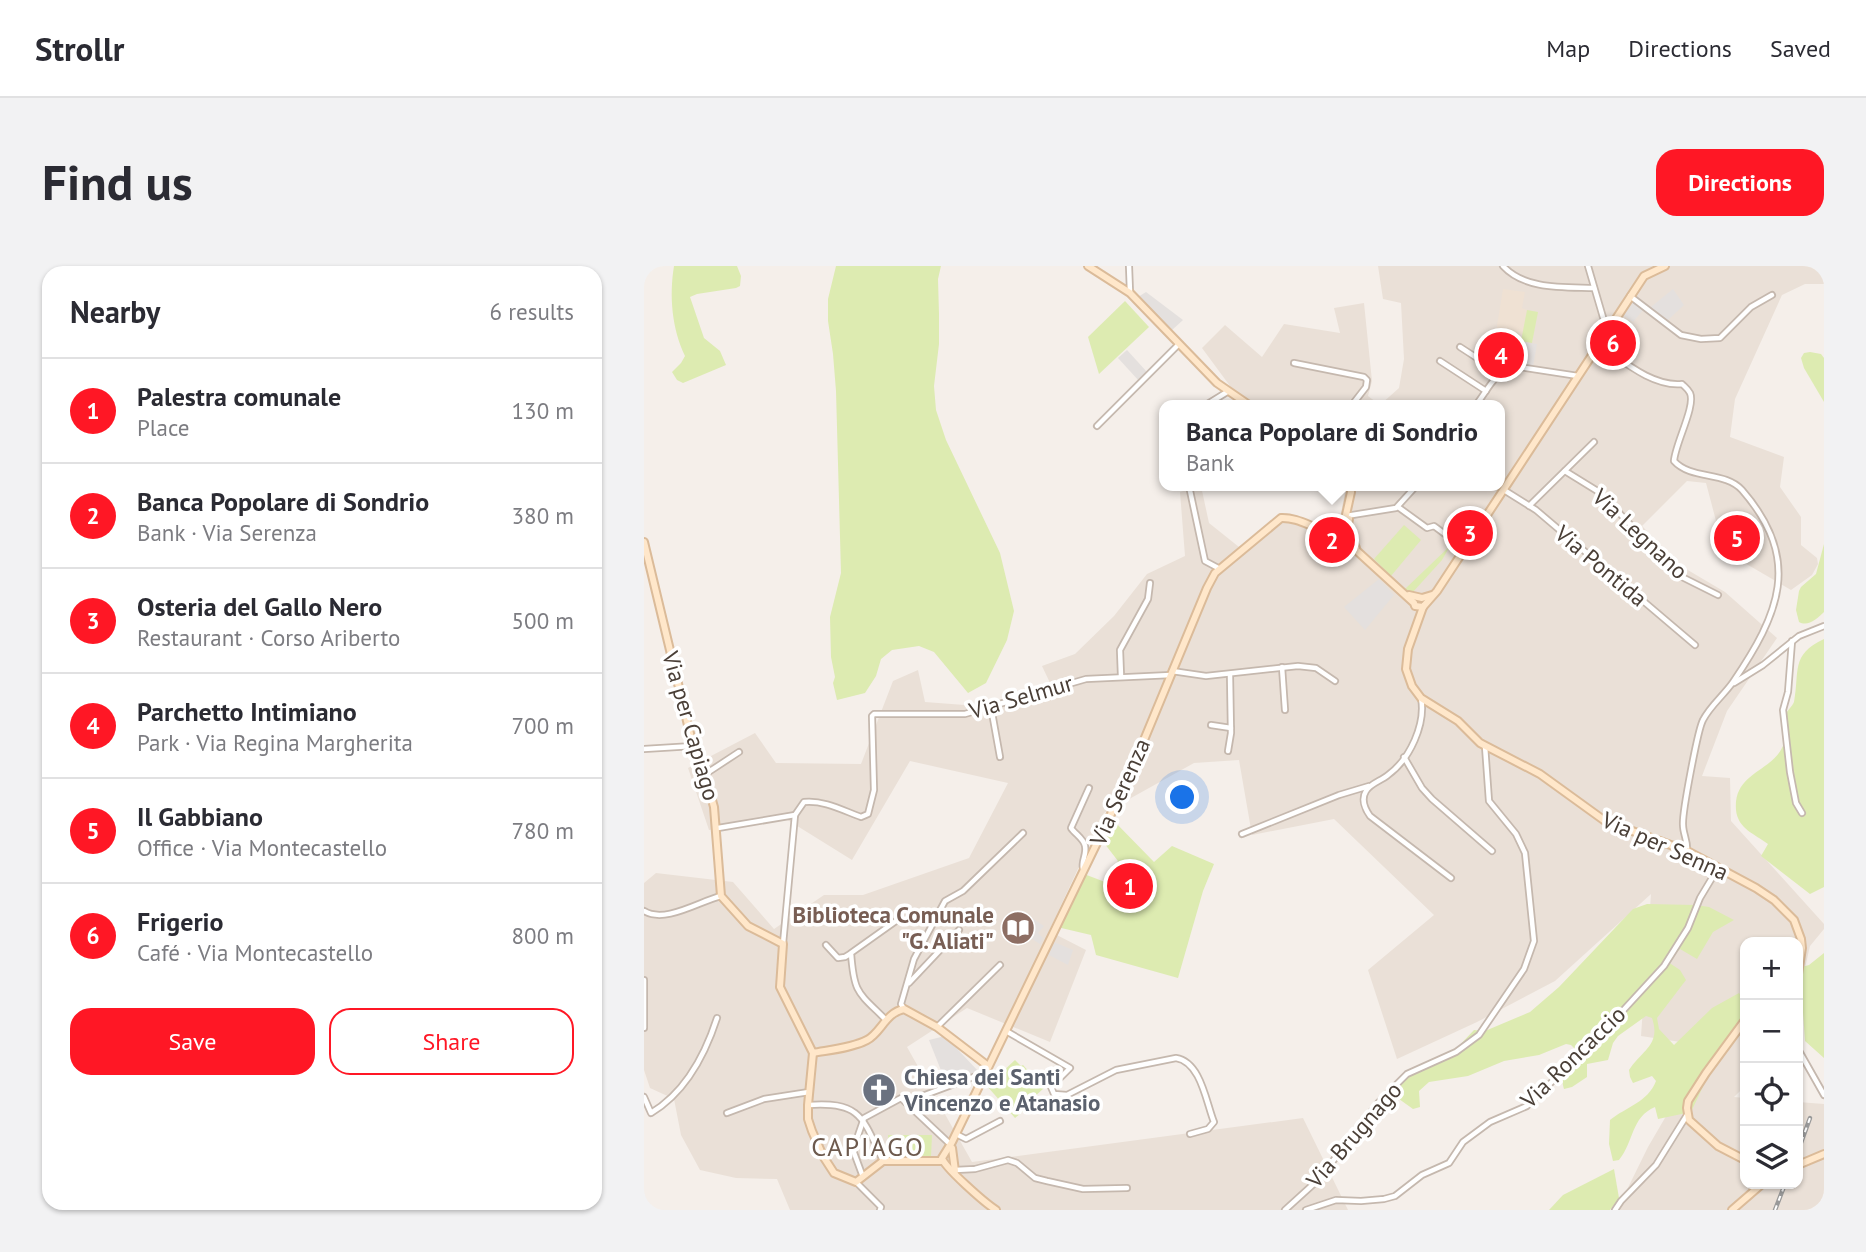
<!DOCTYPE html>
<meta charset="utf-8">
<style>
body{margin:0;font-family:"PT Sans",sans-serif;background:#f2f2f3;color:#2b2b33}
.controls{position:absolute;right:21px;bottom:21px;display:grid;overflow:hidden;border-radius:14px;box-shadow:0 2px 5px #0004}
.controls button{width:63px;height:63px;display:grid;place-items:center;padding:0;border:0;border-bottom:2px solid #e1e1e2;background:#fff;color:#2b2b33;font:35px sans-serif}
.you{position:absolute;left:539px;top:532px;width:24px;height:24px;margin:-18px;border:5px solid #fff;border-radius:50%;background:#1a73e8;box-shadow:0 0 0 10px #1a73e833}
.badge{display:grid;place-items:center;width:46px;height:46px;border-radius:50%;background:#ff1725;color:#fff;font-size:23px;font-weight:700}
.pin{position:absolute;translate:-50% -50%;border:4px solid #fff;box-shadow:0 2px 7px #0006}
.popup{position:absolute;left:515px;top:134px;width:346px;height:91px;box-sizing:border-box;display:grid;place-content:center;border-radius:14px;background:#fff;filter:drop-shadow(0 2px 5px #0005);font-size:23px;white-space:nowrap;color:#7c7c81}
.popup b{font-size:26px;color:#2b2b33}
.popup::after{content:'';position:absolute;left:50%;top:100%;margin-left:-14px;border:14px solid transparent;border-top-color:#fff}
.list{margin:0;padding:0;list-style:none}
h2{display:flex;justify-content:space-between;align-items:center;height:91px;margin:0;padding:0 28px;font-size:30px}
h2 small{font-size:23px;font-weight:400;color:#7c7c81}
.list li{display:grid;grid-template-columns:46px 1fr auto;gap:21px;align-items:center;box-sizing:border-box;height:105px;padding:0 28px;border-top:2px solid #e1e1e2}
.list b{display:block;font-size:26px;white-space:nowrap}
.list p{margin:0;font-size:23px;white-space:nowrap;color:#7c7c81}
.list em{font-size:23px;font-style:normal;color:#7c7c81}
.actions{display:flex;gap:14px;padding:21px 28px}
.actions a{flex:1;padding:16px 0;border:2px solid #ff1725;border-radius:21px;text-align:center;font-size:24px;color:#ff1725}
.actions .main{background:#ff1725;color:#fff}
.icon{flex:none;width:38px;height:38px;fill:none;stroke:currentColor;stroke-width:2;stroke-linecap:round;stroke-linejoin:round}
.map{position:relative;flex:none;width:1180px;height:944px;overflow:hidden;border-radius:21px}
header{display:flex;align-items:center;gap:42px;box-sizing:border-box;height:98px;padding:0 35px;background:#fff;border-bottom:2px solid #e1e1e2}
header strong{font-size:33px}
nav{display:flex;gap:38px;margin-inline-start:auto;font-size:24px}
.intro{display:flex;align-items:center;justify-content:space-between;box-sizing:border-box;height:168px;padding:0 42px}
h1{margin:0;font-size:49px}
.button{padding:18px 32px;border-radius:21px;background:#ff1725;color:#fff;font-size:24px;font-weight:700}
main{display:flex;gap:42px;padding:0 42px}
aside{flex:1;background:#fff;border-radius:21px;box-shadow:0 2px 5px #0004}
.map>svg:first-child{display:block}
.residential{fill:#eae0d7}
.education{fill:#efe1d3}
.green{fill:#ddebb1}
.parking{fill:#e4e0de}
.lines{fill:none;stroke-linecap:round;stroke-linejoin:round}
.street-casing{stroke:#c5b8ae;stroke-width:8}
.secondary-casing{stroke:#dbbb99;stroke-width:10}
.street{stroke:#fff;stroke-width:4.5}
.secondary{stroke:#ffe7ca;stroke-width:6}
.rail-casing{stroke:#999;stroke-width:4.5}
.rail{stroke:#fff;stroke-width:2;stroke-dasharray:5;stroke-linecap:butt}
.labels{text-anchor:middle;stroke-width:7;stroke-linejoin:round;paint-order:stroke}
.street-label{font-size:23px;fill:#4a3f37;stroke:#fff}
.education-label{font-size:23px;font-weight:bold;fill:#785e54;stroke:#fff;text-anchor:end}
.worship-label{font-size:23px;font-weight:bold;fill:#5b616d;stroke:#fff;text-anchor:start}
.quarter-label{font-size:26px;letter-spacing:2px;fill:#6d5a4e;stroke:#fff}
</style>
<header>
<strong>Strollr</strong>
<nav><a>Map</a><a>Directions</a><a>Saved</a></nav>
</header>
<div class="intro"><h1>Find us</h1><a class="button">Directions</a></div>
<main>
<aside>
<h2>Nearby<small>6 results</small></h2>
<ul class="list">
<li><span class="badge">1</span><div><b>Palestra comunale</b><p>Place</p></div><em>130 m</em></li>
<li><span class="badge">2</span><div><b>Banca Popolare di Sondrio</b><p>Bank · Via Serenza</p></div><em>380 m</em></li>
<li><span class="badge">3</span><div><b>Osteria del Gallo Nero</b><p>Restaurant · Corso Ariberto</p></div><em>500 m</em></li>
<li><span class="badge">4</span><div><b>Parchetto Intimiano</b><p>Park · Via Regina Margherita</p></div><em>700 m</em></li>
<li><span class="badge">5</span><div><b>Il Gabbiano</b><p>Office · Via Montecastello</p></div><em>780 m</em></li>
<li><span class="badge">6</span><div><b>Frigerio</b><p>Café · Via Montecastello</p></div><em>800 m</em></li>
</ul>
<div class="actions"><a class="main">Save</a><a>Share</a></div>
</aside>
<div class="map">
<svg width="1180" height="944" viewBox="0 0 1180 944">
<rect width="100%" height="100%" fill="#f5efea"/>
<path class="residential" d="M734 0H1180V18H1161L1138 29 1091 133 1086 171 1140 191 1136 221 1157 251V279L1173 292 1174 298 1168 309 1147 324 1080 285 1062 217 1043 215 998 260 1037 300 1081 326 1133 372 1083 445 1058 510 1086 512 1087 555 1180 658V663L1166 680 1154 732V676H1101V820L1090 831 1101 832V918H1154V836L1180 838V942L1177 944H973L1004 881 1063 780 997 770 1007 628 911 715 833 756 753 793 724 704 790 649 690 553 608 569 595 494 550 497 460 547 405 665 442 684 406 776 323 742 263 781 328 896 659 852 704 944H146L133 913 92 912 56 904 37 869 30 833 6 822 0 804V617L12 607 89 616 130 663 180 629H219L325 592 364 517 266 495 208 594 142 553 65 564 44 502 111 467 132 497 217 498 249 415 274 404 281 436 334 440 407 419 398 400 431 388 470 350 503 308 541 290 536 226 557 220 565 257 595 281 642 247 690 264 694 263 702 220H856V139H600L558 82 581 59 618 91 640 58 696 67 690 42 720 37 728 115 724 130 736 139 755 122 760 93 757 37 739 33Z"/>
<path class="education" d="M859 23 881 26 878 42 883 44 879 69 869 67 867 81 850 78Z"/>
<g class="green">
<path d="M30 0H93L97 10 96 20 92 22 53 28 46 31 60 72 76 85 82 99 39 117 33 114 28 106 37 97 41 90C28 63 25 30 30 0Z"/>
<path d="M192 0H297L294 13 295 48V78L290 120 292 144 302 174 356 287 370 345 363 374 342 417 324 427 290 386 275 380 248 384 237 393 232 410 221 427 193 434 189 417 191 411 187 391 186 351 197 307 192 125 189 88 184 55V33Z"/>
<path d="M481 35 505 61 455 108 444 71Z"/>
<path d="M883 44 894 46 888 77 877 75Z"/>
<path d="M850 78 867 81 866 97 870 98 856 107 845 100Z"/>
<path d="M1166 86 1177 88 1180 92V136L1160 102 1157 92 1160 87Z"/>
<path d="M760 259 777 274 747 310 730 293Z"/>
<path d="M1180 278V346C1173 353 1164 361 1155 356L1152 344 1155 325 1157 321 1172 308Z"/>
<path d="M806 280 798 294 768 327 761 323Z"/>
<path d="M1180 373V621L1166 628 1117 590 1124 578C1111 568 1094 563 1092 544 1089 505 1131 506 1140 477 1143 468 1139 458 1141 450 1143 444 1148 441 1150 436 1156 405 1146 389 1180 373Z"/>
<path d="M468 553 510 596 528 580 570 598 559 625 534 712 452 689 447 669 413 661 440 608 461 616 474 595 457 573Z"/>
<path d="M1003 638 1052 639 1065 641 1090 654 1069 666 1053 693 1036 683 1024 696 1036 704 1042 714 1013 752 1015 763 1030 779 1068 742 1095 727 1101 735V761L1065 808 1047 846 1014 853 1011 841C987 851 990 876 975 894L969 895 965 878 966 854C982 841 1004 836 1012 815L1008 810 989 817 986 811 985 804C999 783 1017 779 1008 752L1002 750 974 770 969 777 964 794 943 798V811L928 821 920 823C915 808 924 796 935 787L927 779 922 778 895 789 860 795 824 810 785 816 775 825 776 841 769 843 755 833H746L745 824 766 804 812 783 830 764 841 765 886 746 915 721 989 643Z"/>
<path d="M1180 687V792L1161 775 1157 718H1154V702L1165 699Z"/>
<path d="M371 794 377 800 379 799 400 822 388 833 390 836 371 852 343 820Z"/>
<path d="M244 869H288L287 891 245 889Z"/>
<path d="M970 903 975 932 966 944H905L919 929Z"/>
</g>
<g class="parking">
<path d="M1029 23 1040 39 1024 54 1007 41Z"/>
<path d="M502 26 539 54 527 65 494 31Z"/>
<path d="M989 34 1000 43 989 56 978 48Z"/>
<path d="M869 67 879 76 893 78 889 101 866 97Z"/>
<path d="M483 84 503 106 495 115 474 92Z"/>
<path d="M735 313 750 329 721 364 700 341Z"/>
<path d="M385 650 400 660 394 667 399 672 396 678 375 665Z"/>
<path d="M410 676 429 684 424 699 405 689Z"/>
<path d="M301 770 334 805 302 817 285 774Z"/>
</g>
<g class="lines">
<g class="street-casing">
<g id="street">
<path d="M485 0 486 26"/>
<path d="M859 0C881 24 920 21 950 22"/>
<path d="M944 0 963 65"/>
<path d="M986 30 1037 69 1057 73 1076 72 1107 41 1128 29"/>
<path d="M954 78C978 94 1008 121 1038 118 1041 121 1044 123 1046 127 1052 140 1031 178 1030 195 1047 214 1081 205 1098 224 1159 294 1135 348 1089 416 1080 429 1066 440 1059 454 1054 463 1038 547 1039 559 1039 568 1044 575 1043 585"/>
<path d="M816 81 856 107"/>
<path d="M796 95 842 125"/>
<path d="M650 97 720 111 723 114 722 121 708 139"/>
<path d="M562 139 583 126"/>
<path d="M832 139C844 124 850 107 869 100L934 110"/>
<path d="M453 160 535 78"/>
<path d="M921 205 955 226 1036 310 1074 329"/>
<path d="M545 220 561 295 576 303"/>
<path d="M860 224 892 244 1051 379"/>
<path d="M885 240 950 176"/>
<path d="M754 241 783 262 790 260 821 283"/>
<path d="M702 250 752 242 772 220"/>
<path d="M1148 375 1144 426 1139 444 1146 506 1152 537 1158 547"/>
<path d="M638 401 641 444"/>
<path d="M528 405 562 410 654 400 672 402 691 415"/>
<path d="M477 410 476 384 504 333 506 317"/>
<path d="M1090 417 1119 399 1155 370 1180 360"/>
<path d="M777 432C782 458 766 493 744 509 737 515 727 517 722 525 717 533 721 543 726 550L807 612"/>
<path d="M347 441 356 491"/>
<path d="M567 459 587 462"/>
<path d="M0 483 49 480"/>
<path d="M584 485 587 467 586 409"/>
<path d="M760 491 778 522 788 533 848 585"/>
<path d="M60 509 95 486"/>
<path d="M74 562 151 549"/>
<path d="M598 568 695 529 725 520"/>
<path d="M439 603C437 594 443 589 441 580 440 573 431 568 427 562L445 522"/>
<path d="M0 645C21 658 56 635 77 630"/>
<path d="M139 678 151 549 160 536C180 534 198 544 217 551L224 548 230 524 228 450 230 448H321L442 413 527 409"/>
<path d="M182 679 194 692 201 691 206 688"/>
<path d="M0 714V762"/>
<path d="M265 717 315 664"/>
<path d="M260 743 257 738 270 693 301 635 319 625 379 567"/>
<path d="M242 754C214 726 210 728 207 687L252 655"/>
<path d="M293 761 356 699"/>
<path d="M362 765 426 802 407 821 410 828 423 829 472 804 532 792C557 796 562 836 570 856L564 863 546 868"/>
<path d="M1154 783 1180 829"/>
<path d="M0 831 7 847C42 826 61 789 73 752"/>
<path d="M262 836 340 807"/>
<path d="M164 839C217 835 219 852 239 895"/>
<path d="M83 847 120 833 165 826"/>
<path d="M312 868 322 873 356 855"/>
<path d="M311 904 331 903 364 894 373 897 391 912 403 915 439 923 483 922"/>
<path d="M219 911 209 884 220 852 257 832 307 879"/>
<path d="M212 916 237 941 236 944"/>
<path d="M641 944 674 914 735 836 763 808 812 786 835 769 880 703 890 675 881 587 872 568 845 535 841 480"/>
<path d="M662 944 692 934 717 935 740 933 751 930 778 909 805 897 819 876 846 856 883 840 962 763 1020 700 1044 662 1056 632 1074 602"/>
<path d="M971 944 977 935 1012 899 1043 849"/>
</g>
</g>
<g class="secondary-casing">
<g id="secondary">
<path d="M444 0 486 27 573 117 605 139"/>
<path d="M707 226 698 267 701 274 770 337 771 340 779 341 793 325 1000 10 1021 0"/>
<path d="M705 253 703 264 712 282"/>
<path d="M0 276 49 480 62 513 70 541 77 630 104 660 139 678 136 721 169 787 164 839V853L168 865 179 890 190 907 212 916 239 895H298"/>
<path d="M765 329 778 332 788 329"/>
<path d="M779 341 764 383 762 403 768 420 777 432 814 455 836 477 896 508 961 555 1043 585 1112 622 1130 634 1150 654 1157 673 1158 682 1154 708"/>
<path d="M1101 754 1062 807 1044 835 1043 842 1045 854 1074 880 1101 894"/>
<path d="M169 787C185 784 208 782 223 774 237 767 241 747 260 743L293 761 344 800"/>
<path d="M308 882 311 905"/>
<path d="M1154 899 1180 888"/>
<path d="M352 944C341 937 300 901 298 892L308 876 483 515 563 322 571 307 637 252C658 251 675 268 698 267"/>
<path d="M1088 944 1118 918"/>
</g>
</g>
<use href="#street" class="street"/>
<use href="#secondary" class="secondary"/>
<g class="rail-casing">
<g id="rail">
<path d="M1154 885 1166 852"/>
<path d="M1131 944 1141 918"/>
</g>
</g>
<use href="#rail" class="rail"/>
</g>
<defs>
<g id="library-disc" transform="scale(1.75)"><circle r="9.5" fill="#8d6e63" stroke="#fff"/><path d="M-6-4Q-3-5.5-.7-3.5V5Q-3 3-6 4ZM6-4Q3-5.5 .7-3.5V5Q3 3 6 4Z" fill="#fff"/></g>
<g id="church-disc" transform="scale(1.75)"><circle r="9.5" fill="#6b7280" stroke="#fff"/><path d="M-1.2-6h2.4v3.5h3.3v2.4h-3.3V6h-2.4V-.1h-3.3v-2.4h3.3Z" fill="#fff"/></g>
</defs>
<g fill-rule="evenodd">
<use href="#library-disc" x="374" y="662"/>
<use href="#church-disc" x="235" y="824"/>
</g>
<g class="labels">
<g class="street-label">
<text transform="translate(996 268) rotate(43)" y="8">Via Legnano</text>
<text transform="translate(957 300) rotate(40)" y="8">Via Pontida</text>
<text transform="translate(377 431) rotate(-16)" y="8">Via Selmur</text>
<text transform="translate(47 460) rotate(74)" y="8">Via per Capiago</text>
<text transform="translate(476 526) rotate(-66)" y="8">Via Serenza</text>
<text transform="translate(1021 580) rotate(24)" y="8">Via per Senna</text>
<text transform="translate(929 791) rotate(-44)" y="8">Via Roncaccio</text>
<text transform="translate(710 869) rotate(-49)" y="8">Via Brugnago</text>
</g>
<g class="education-label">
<text x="350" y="657">Biblioteca Comunale<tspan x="350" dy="26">"G. Aliati"</tspan></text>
</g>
<g class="worship-label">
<text x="260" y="819">Chiesa dei Santi<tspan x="260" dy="26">Vincenzo e Atanasio</tspan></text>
</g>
<g class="quarter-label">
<text x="224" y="890">CAPIAGO</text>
</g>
</g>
</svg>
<div class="controls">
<button>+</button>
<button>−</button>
<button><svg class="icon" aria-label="locate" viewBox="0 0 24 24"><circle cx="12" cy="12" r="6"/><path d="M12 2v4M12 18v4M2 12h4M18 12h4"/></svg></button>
<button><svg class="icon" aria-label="layers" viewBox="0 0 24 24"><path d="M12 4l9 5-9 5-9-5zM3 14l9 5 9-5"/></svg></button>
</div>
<div class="you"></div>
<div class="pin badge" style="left:486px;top:620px">1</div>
<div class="pin badge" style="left:688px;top:274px">2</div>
<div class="popup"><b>Banca Popolare di Sondrio</b>Bank</div>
<div class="pin badge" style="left:826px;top:267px">3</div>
<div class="pin badge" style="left:857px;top:89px">4</div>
<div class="pin badge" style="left:1093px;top:272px">5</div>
<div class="pin badge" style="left:969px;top:77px">6</div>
</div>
</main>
